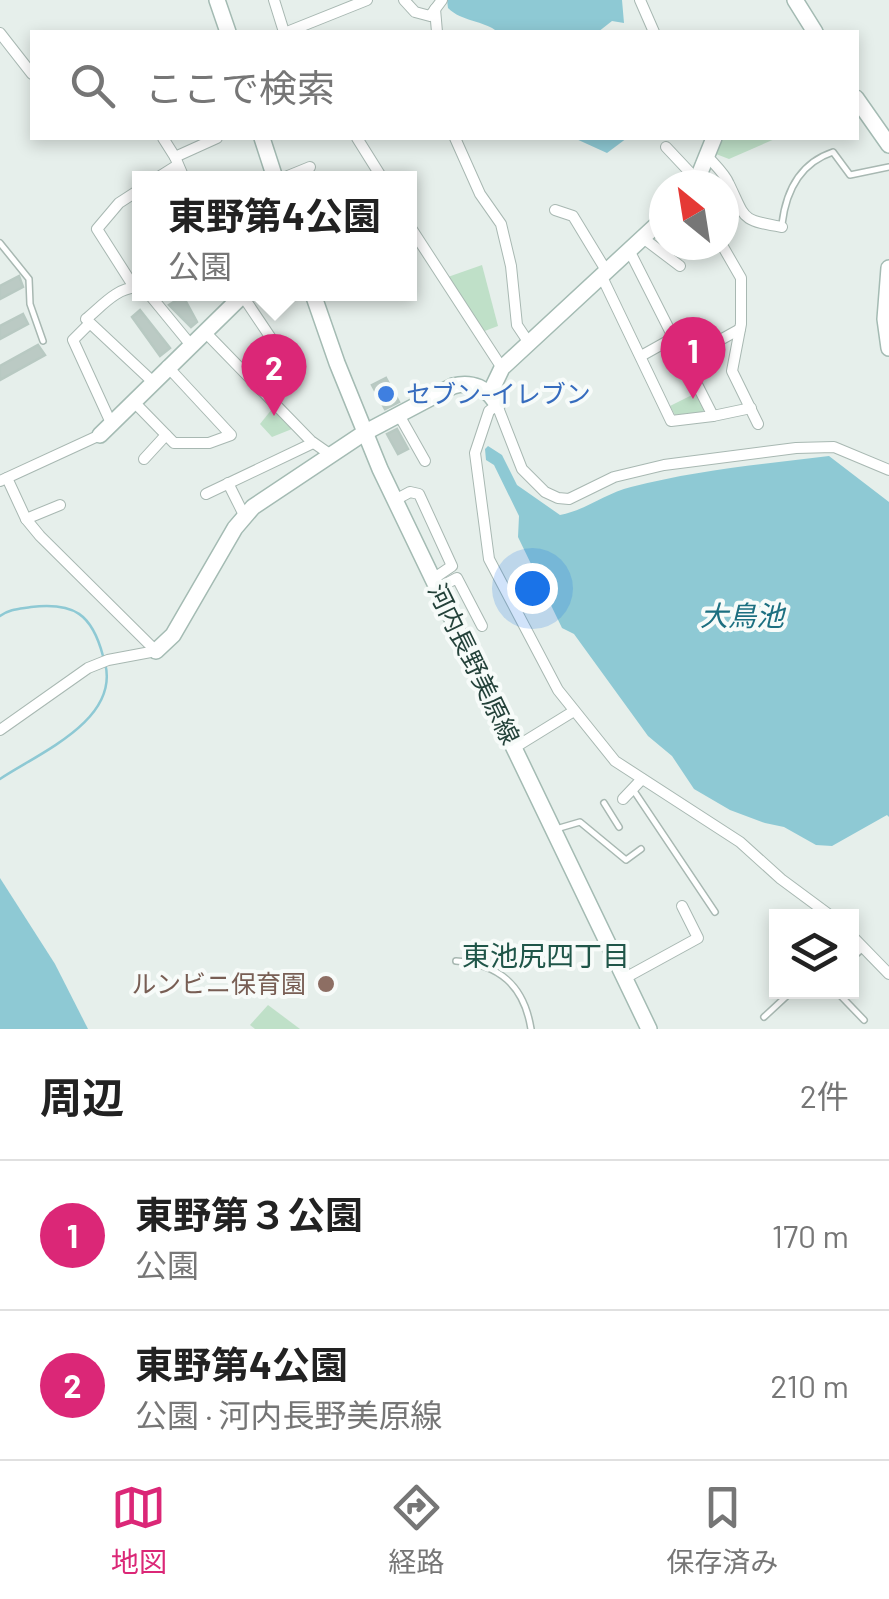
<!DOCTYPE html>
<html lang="ja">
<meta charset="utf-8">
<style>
body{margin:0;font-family:Barlow,"Noto Sans JP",sans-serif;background:#f2f2f2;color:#222}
.controls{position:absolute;right:30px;bottom:30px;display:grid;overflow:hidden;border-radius:0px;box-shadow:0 5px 15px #0003}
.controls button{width:90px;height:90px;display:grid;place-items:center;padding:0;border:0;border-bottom:2px solid #e0e0e0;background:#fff;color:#222;font:50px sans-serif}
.compass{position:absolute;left:649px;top:170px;width:90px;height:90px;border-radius:50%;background:#fff;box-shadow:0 5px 15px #0003;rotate:330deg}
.you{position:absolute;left:532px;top:588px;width:35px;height:35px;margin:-25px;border:8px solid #fff;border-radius:50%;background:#1a73e8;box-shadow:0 0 0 15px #1a73e833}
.badge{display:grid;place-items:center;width:65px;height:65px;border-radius:50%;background:#db2777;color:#fff;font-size:32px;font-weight:700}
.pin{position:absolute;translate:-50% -82px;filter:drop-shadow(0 2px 5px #0008)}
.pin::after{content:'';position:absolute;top:52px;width:35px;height:30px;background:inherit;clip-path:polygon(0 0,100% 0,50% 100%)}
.popup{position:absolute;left:132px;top:171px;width:285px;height:130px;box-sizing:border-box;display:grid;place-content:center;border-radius:0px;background:#fff;filter:drop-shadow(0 2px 8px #0005);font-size:32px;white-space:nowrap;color:#767676}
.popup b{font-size:38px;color:#222}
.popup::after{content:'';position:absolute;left:50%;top:100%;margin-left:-20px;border:20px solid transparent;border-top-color:#fff}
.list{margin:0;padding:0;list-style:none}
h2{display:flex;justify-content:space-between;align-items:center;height:130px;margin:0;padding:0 40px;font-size:42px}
h2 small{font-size:32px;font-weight:400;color:#767676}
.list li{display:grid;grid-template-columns:65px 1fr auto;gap:30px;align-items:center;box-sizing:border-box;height:150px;padding:0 40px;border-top:2px solid #e0e0e0}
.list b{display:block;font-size:38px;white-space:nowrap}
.list p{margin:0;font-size:32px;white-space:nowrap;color:#767676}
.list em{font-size:32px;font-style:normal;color:#767676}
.icon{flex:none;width:55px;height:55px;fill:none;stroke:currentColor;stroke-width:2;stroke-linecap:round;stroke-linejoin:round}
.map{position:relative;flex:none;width:889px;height:1029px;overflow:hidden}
.search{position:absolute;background:#fff;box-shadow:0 5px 15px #0003;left:30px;right:30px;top:30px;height:110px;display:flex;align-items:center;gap:25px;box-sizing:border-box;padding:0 35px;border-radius:0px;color:#767676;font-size:38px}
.sheet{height:430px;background:#fff}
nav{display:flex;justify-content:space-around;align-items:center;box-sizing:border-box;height:140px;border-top:2px solid #e0e0e0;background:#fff;font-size:28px;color:#767676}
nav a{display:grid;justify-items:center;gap:5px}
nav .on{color:#db2777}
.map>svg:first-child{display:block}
.green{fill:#bfe0c8}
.water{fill:#8ec9d4}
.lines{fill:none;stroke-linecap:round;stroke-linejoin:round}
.stream{stroke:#8ec9d4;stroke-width:2.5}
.building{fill:#bbcac4;stroke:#b8c9c2;stroke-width:2.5}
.lane-casing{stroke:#a8b8b2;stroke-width:8}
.street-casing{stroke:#a8b8b2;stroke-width:12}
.secondary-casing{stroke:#a4bbb3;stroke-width:18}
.lane{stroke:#fff;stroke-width:5}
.street{stroke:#fff;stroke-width:10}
.secondary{stroke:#fff;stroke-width:15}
.shop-dot{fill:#3f7fe0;stroke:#f7fbf9;stroke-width:4}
.education-dot{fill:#8d6e63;stroke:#f7fbf9;stroke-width:4}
.labels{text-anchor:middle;stroke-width:8;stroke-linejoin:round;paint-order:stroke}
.shop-label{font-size:25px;fill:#366cbe;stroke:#f7fbf9;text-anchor:start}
.street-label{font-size:25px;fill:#24423a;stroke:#f7fbf9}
.education-label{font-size:25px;fill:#785e54;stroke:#f7fbf9;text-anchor:end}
.water-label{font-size:28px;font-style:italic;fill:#1c6f80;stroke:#f7fbf9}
.neighbourhood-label{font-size:28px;fill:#1f5548;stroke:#f7fbf9}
</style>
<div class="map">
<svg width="889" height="1029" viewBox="0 0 889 1029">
<rect width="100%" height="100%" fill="#e6efeb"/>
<g class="green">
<path d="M721 138H777L729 159 716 154Z"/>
<path d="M482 265 498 326 482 332 445 278Z"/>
<path d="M698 392 705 408 703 412 675 415 670 406Z"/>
<path d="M272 409 297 427 272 437 260 424Z"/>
<path d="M268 1005 300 1029H255L250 1025Z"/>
</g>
<g class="water">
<path d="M447 0H622L624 23 612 21 598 32H498C483 20 462 22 448 8Z"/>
<path d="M574 138H627L607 153Z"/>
<path d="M488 446 502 455 517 485 560 515C586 510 606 493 631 487 696 470 763 464 829 456L889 502V817L887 815 832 846 816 845 784 827 765 823 730 810 694 789 672 756 648 736 574 634 562 628 518 537 519 516 494 465 486 460 485 449Z"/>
<path d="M0 878 55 964 88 1029H0Z"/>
</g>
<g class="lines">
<g class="stream">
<path d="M0 616C10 609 19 609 31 607 74 602 92 614 103 656"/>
<path d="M0 779C39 753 120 720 105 663"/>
</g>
</g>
<g class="building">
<path d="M19 276 23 287 0 299V286Z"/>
<path d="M183 296 197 322 191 327 169 305Z"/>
<path d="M140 310 170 348 160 356 132 317Z"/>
<path d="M23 314 28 324 0 339V326Z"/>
<path d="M38 345 45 355 0 380V366Z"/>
<path d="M386 378 399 402 385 409 372 385Z"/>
<path d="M397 429 408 449 398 454 387 434Z"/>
</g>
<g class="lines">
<g class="lane-casing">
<g id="lane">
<path d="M782 224C786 191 800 163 833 152L850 175 889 167"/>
<path d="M0 243 29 279 30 304 43 341"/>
<path d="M634 791 715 912"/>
<path d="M604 803 619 827"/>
<path d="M556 829 580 822 626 860 641 849"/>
<path d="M852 958 863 948"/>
<path d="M456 961C499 964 524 985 531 1029"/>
<path d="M837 992 864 1020"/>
<path d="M764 1017 791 992"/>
</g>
</g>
<g class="street-casing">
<g id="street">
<path d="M274 0 284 32"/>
<path d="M404 0 415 12 430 16 442 0"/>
<path d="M640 0 654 32"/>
<path d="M435 9 437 32"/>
<path d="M287 32 367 0"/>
<path d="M0 33 32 74"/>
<path d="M163 138 175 157 217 138"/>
<path d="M357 138 382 178"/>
<path d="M455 138 480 194 501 224 511 266 517 325 529 343"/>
<path d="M666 147 698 181"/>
<path d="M175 157 184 178"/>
<path d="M708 157C715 165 725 174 729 184 746 219 740 220 782 227"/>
<path d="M157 178 176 166"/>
<path d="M283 178 310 167"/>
<path d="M555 210 573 216 607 272"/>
<path d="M409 225 502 368"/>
<path d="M643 238 680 266"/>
<path d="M699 245 704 251"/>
<path d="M722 245 741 278V324L732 371 758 424"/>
<path d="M602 277 671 421 713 416 629 250"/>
<path d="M134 287 97 229 119 203 139 190"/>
<path d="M149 294 190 344"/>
<path d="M242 295 285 359 261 390"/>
<path d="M86 319C101 307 118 286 138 288"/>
<path d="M204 331 311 441 331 455"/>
<path d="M722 339 740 329"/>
<path d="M641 356 675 337"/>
<path d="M133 401 174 443H209L231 435 167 366"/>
<path d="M399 415 425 461"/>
<path d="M713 416 751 408"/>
<path d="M111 423 73 340 90 323 152 381"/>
<path d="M144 459 166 435"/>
<path d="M0 481 100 435"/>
<path d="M228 483 244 515"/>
<path d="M206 494 313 443"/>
<path d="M395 500 410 492 419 494 452 566 433 579"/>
<path d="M26 519 60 505"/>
<path d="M438 588 457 578 482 626"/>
<path d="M0 730 88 668 108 660 156 651 40 536 26 519 7 478"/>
<path d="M514 748 574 711"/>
<path d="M623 799 642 779"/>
<path d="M831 916 781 879 740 842 615 761 558 690 489 559 475 453 489 411 497 405 522 469 545 492 558 498 569 499 614 477 664 465 796 448 834 447 889 470"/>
<path d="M852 936 889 974"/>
<path d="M625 978 698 938 682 906"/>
</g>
</g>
<g class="secondary-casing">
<g id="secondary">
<path d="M217 0 228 32"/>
<path d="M795 0 815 32"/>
<path d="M856 98 889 145"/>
<path d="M262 138 275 178"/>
<path d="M695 185 714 138"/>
<path d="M889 268 885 319 889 348"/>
<path d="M313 294 337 363 380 469 649 1029"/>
<path d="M490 393 502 368 664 218"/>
<path d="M100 435 244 294"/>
<path d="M156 651 173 635 235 528 253 507 364 433 453 386C472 381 488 388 497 405"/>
</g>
</g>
<use href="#lane" class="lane"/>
<use href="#street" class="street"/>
<use href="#secondary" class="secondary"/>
</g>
<circle class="shop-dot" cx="386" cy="394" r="10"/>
<circle class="education-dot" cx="326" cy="984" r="10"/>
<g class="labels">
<g class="shop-label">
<text x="406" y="403">セブン-イレブン</text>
</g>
<g class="street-label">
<text transform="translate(474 664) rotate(64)" y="9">河内長野美原線</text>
</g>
<g class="education-label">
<text x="306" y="993">ルンビニ保育園</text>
</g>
<g class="water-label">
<text x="742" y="626">大鳥池</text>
</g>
<g class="neighbourhood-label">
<text x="546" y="966">東池尻四丁目</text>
</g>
</g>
</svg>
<div class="controls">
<button><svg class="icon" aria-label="layers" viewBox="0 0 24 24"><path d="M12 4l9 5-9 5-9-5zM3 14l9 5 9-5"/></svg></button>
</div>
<svg class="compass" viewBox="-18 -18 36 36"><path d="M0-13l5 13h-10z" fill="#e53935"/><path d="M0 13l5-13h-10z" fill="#767676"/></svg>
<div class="you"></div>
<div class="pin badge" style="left:693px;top:399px">1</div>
<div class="pin badge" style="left:274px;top:416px">2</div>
<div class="popup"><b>東野第4公園</b>公園</div>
<div class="search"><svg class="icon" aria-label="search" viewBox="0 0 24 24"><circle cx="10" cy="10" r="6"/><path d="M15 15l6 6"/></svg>ここで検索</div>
</div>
<section class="sheet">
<h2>周辺<small>2件</small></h2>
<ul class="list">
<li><span class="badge">1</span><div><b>東野第３公園</b><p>公園</p></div><em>170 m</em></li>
<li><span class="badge">2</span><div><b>東野第4公園</b><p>公園 · 河内長野美原線</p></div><em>210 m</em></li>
</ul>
</section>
<nav>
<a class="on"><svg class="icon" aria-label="map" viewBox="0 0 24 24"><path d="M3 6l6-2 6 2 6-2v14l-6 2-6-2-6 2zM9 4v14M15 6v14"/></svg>地図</a>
<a><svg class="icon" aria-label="directions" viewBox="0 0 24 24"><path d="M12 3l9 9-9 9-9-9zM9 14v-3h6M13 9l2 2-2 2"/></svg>経路</a>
<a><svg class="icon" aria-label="saved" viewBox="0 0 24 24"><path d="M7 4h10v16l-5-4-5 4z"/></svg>保存済み</a>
</nav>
